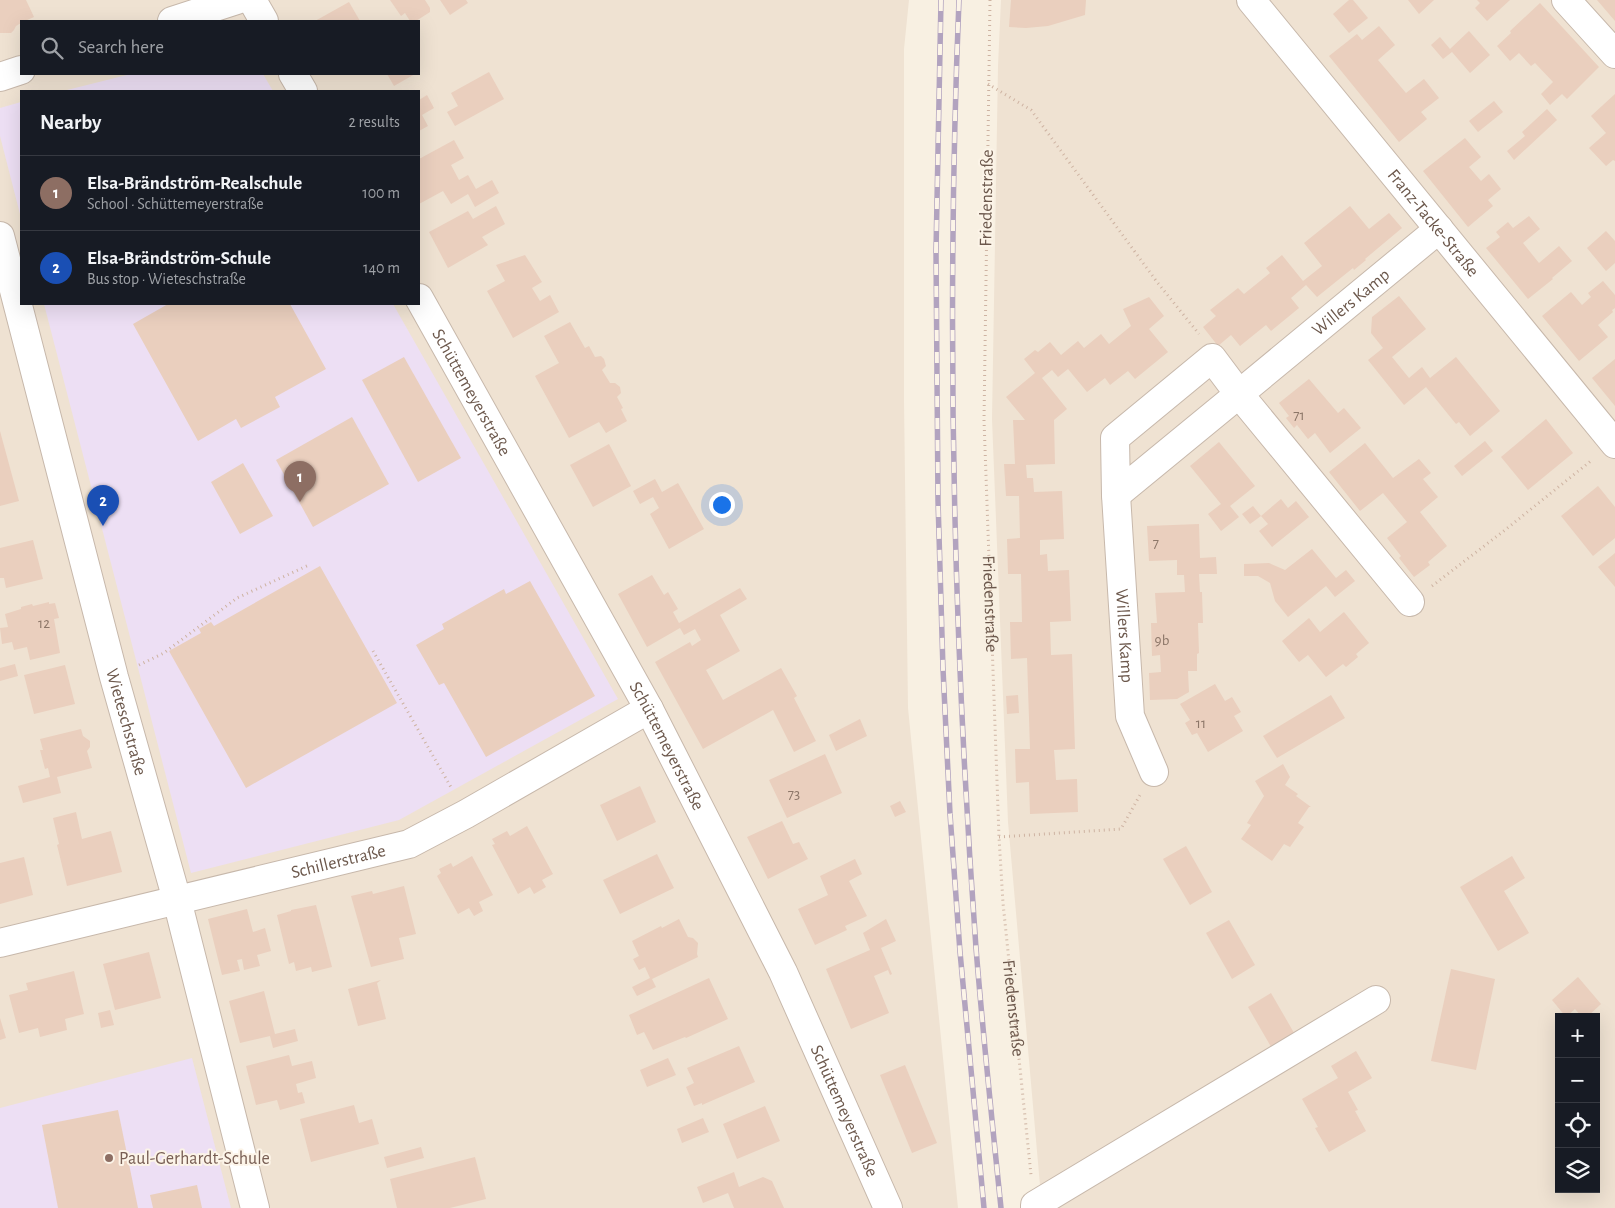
<!DOCTYPE html>
<meta charset="utf-8">
<style>
body{margin:0;font-family:"Alegreya Sans",sans-serif;background:#242831;color:#f1f3f6}
.controls{position:absolute;right:15px;bottom:15px;display:grid;overflow:hidden;border-radius:0px;box-shadow:0 5px 20px #0002}
.controls button{width:45px;height:45px;display:grid;place-items:center;padding:0;border:0;border-bottom:1px solid #363941;background:#171b24;color:#f1f3f6;font:25px sans-serif}
.you{position:absolute;left:721px;top:504px;width:18px;height:18px;margin:-12px;border:4px solid #fff;border-radius:50%;background:#1a73e8;box-shadow:0 0 0 8px #1a73e833}
.badge{display:grid;place-items:center;width:32px;height:32px;border-radius:50%;background:#2563eb;color:#fff;font-size:16px;font-weight:700}
.pin{position:absolute;translate:-50% -41px;filter:drop-shadow(0 1px 2px #0008)}
.pin::after{content:'';position:absolute;top:26px;width:18px;height:15px;background:inherit;clip-path:polygon(0 0,100% 0,50% 100%)}
.list{margin:0;padding:0;list-style:none}
h2{display:flex;justify-content:space-between;align-items:center;height:65px;margin:0;padding:0 20px;font-size:21px}
h2 small{font-size:16px;font-weight:400;color:#9ea1a6}
.list li{display:grid;grid-template-columns:32px 1fr auto;gap:15px;align-items:center;box-sizing:border-box;height:75px;padding:0 20px;border-top:1px solid #363941}
.list b{display:block;font-size:19px;white-space:nowrap}
.list p{margin:0;font-size:16px;white-space:nowrap;color:#9ea1a6}
.list em{font-size:16px;font-style:normal;color:#9ea1a6}
.icon{flex:none;width:28px;height:28px;fill:none;stroke:currentColor;stroke-width:2;stroke-linecap:round;stroke-linejoin:round}
.map{position:relative;flex:none;width:1615px;height:1208px;overflow:hidden}
.search{position:absolute;background:#171b24;box-shadow:0 5px 20px #0002;left:20px;top:20px;width:400px;height:55px;display:flex;align-items:center;gap:12px;box-sizing:border-box;padding:0 18px;border-radius:0px;color:#9ea1a6;font-size:19px}
.panel{position:absolute;background:#171b24;box-shadow:0 5px 20px #0002;left:20px;top:90px;width:400px;height:215px;border-radius:0px}
.map>svg:first-child{display:block}
.residential{fill:#efe2d2;fill-rule:evenodd}
.education{fill:#eddff4}
.building{fill:#eacfbe}
.lines{fill:none;stroke-linecap:round;stroke-linejoin:round}
.street-casing{stroke:#c7b8ab;stroke-width:30}
.path{stroke:#ceb3a2;stroke-width:3;stroke-dasharray:1 4;stroke-linecap:butt}
.street{stroke:#fff;stroke-width:28}
.rail-casing{stroke:#b2a3bf;stroke-width:5.5}
.rail{stroke:#fcf4e8;stroke-width:4;stroke-dasharray:11;stroke-linecap:butt}
.education-dot{fill:#8d6e63;stroke:#fcf4e8;stroke-width:2}
.labels{text-anchor:middle;stroke-width:4;stroke-linejoin:round;paint-order:stroke}
.number-label{font-size:15px;fill:#8c7668}
.street-label{font-size:18px;fill:#6c584c;stroke:#fcf4e8}
.education-label{font-size:18px;fill:#785e54;stroke:#fcf4e8;text-anchor:start}
</style>
<div class="map">
<svg width="1615" height="1208" viewBox="0 0 1615 1208">
<rect width="100%" height="100%" fill="#f8f0e2"/>
<g class="residential">
<path d="M0 0H909L904 49V401L908 708 958 1208H0ZM21 21H419V74H21ZM21 91H419V304H21Z"/>
<path d="M1001 0H1615V1208H1042L1008 822 992 419 998 66ZM1559 1017H1596V1189H1559Z"/>
</g>
<g class="education">
<path d="M131 74H263L273 91H63Z"/>
<path d="M21 102V218L0 136V108Z"/>
<path d="M44 304H393L618 699 399 820 191 873Z"/>
<path d="M192 1058 231 1208H0V1108Z"/>
</g>
<g class="building">
<path d="M0 0H26L34 17 25 21H21V23L16 26 14 30 11 33H0Z"/>
<path d="M390 0H425L430 8V12L416 21H410L405 13 401 16Z"/>
<path d="M440 0H466L468 3 450 15Z"/>
<path d="M1011 0H1086L1085 15 1048 26 1026 28 1009 27Z"/>
<path d="M1349 0H1353L1368 18 1349 33 1333 14Z"/>
<path d="M1408 0H1434L1419 14Z"/>
<path d="M1477 0H1510L1487 21 1475 8 1480 3Z"/>
<path d="M1597 0H1615V21Z"/>
<path d="M349 2 360 21H315Z"/>
<path d="M1540 3 1599 67 1567 99 1562 94 1550 105 1541 94 1553 82 1535 63 1531 66 1519 53 1510 61 1497 46 1511 33 1510 31Z"/>
<path d="M1379 26 1395 45 1378 60 1406 93 1424 79 1439 98 1421 112 1427 119 1399 142 1329 56 1357 34 1362 40Z"/>
<path d="M1469 31 1490 55 1470 73 1452 52 1443 59 1431 45 1440 37 1450 49Z"/>
<path d="M489 72 504 99 455 126 447 112 458 106 451 93Z"/>
<path d="M387 74H415L394 86Z"/>
<path d="M1615 94V161L1613 160 1606 166 1589 148 1606 133 1591 116Z"/>
<path d="M427 95 434 108 422 115 428 126 419 131V100Z"/>
<path d="M1494 101 1503 112 1478 132 1469 121Z"/>
<path d="M1547 109 1557 120 1514 160 1507 151 1525 136 1522 132Z"/>
<path d="M1465 138 1481 157 1469 167 1481 181 1489 174 1501 189 1488 200 1493 206 1468 227 1423 171Z"/>
<path d="M454 140 464 158 451 165 459 180 468 175 476 189 492 180 499 193 475 207 468 194 451 204 443 191 419 204V159Z"/>
<path d="M496 206 505 224 482 237 488 245 448 268 429 232 468 211 473 219Z"/>
<path d="M1350 206 1369 229 1389 213 1402 228 1365 259 1366 260 1354 270 1353 268 1317 297 1306 285 1291 298 1299 308 1271 331 1266 325 1240 346 1231 335 1218 346 1203 327 1216 316 1210 310 1238 288 1244 294 1270 273 1266 268 1282 255 1303 281 1322 266 1304 243Z"/>
<path d="M1529 216 1540 229 1523 243 1539 263 1559 246 1572 261 1552 278 1553 279 1528 299 1486 248 1500 237 1496 232 1508 222 1513 228Z"/>
<path d="M1606 231 1615 241V263L1606 271 1587 248Z"/>
<path d="M525 255 542 282 532 288 540 301 550 295 559 312 513 338 487 291 505 281 496 265Z"/>
<path d="M1603 281 1615 295V308L1612 310 1613 312 1598 325 1608 337 1579 361 1542 316 1571 292 1582 305 1591 297 1588 293Z"/>
<path d="M1399 296 1426 329 1392 357 1409 378 1422 367 1430 378 1456 357 1500 411 1470 436 1459 422 1456 424 1426 387 1404 405 1368 360 1383 348 1371 333 1372 317Z"/>
<path d="M1149 297 1164 316 1149 329 1168 352 1135 379 1128 371 1110 385 1105 378 1087 392 1068 369 1058 377 1052 370 1042 378 1067 409 1054 420 1055 464 1026 465 1027 478H1033L1034 492 1062 491 1064 539 1040 540V555L1047 554 1048 571 1069 570 1071 621 1050 622 1051 655 1072 654 1075 749 1054 750 1055 763 1056 780 1077 779 1078 812 1030 814 1029 782 1016 783 1015 749H1030L1027 658 1011 659 1010 622H1022L1021 574H1008L1007 539 1020 538 1019 496H1006L1004 464H1015L1013 420H1025L1006 397 1035 373 1024 359 1035 350 1038 352 1050 342 1061 355 1078 341 1084 348 1101 334 1109 344 1131 326 1123 309Z"/>
<path d="M168 304H290L326 369 275 397 280 407 241 428 236 419 198 441 133 324Z"/>
<path d="M570 322 585 348 589 346 595 357 601 356 604 359 606 366 602 370 610 383H615L620 387 621 393 617 397 623 408 621 409 627 421 606 433 599 422 569 438 535 376 559 363 544 336Z"/>
<path d="M404 357 461 458 418 482 362 380Z"/>
<path d="M1615 359V406L1592 378Z"/>
<path d="M1309 379 1338 413 1344 408 1361 428 1330 453 1315 433 1308 439 1297 425 1294 428 1286 418 1289 416 1279 403Z"/>
<path d="M352 417 389 484 313 527 276 460Z"/>
<path d="M1546 419 1573 453 1528 490 1501 457Z"/>
<path d="M0 431 19 501 0 506Z"/>
<path d="M1485 441 1493 451 1462 476 1454 466Z"/>
<path d="M1219 442 1255 486 1230 506 1239 517 1221 531 1208 514 1221 504 1190 466Z"/>
<path d="M1365 443 1393 478 1419 459 1431 473 1423 479 1438 497 1420 512 1447 546 1428 562 1430 565 1414 577 1399 558 1401 556 1387 538 1407 522 1383 493 1360 511 1329 472Z"/>
<path d="M609 444 631 486 593 507 570 465Z"/>
<path d="M243 463 273 516 240 534 211 482Z"/>
<path d="M655 479 662 492 678 483 704 529 669 549 650 514 659 508 653 497 640 504 633 491Z"/>
<path d="M1598 486 1615 507V538L1593 556 1561 516Z"/>
<path d="M1281 499 1288 508 1296 501 1309 517 1272 547 1259 531 1268 524 1261 516Z"/>
<path d="M1253 506 1261 516 1250 524 1242 514Z"/>
<path d="M1199 524 1200 558 1216 557 1217 574H1199L1200 592H1202L1203 623H1198L1199 653 1197 654V671H1188L1189 692 1177 699 1150 700 1149 673 1161 672 1160 655 1152 656 1151 623H1157L1155 593 1185 592 1184 575H1177V560L1149 561 1147 526Z"/>
<path d="M33 540 43 579 6 588 4 578H0V548Z"/>
<path d="M1312 549 1336 578 1346 570 1355 581 1335 597 1326 586 1288 617 1275 601 1270 583 1258 576H1244V564L1269 563 1285 570Z"/>
<path d="M1615 553V587L1598 567Z"/>
<path d="M320 566 397 703 246 788 169 651 201 633 199 629 211 622 214 626Z"/>
<path d="M652 575 664 595 668 592 678 609 673 612 679 623 740 588 747 599 720 615 740 651 706 670 723 700 781 668 797 696 794 698 816 741 794 752 773 710 703 749 655 662 690 642 692 646 701 640 695 629 684 635 680 628 647 647 618 594Z"/>
<path d="M530 581 595 696 486 757 444 683 439 685 416 645 444 629 442 624 504 589 506 594Z"/>
<path d="M49 602V604L55 603 59 618 54 619 60 653 30 660 27 647 14 650 12 642 2 644 0 628 8 627 5 614 21 609V607L32 604 33 606Z"/>
<path d="M1344 612 1369 643 1356 654 1358 657 1346 667 1343 664 1326 677 1308 655 1299 662 1282 641 1309 618 1320 632Z"/>
<path d="M15 664 18 676 0 681V668Z"/>
<path d="M65 665 75 704 34 714 24 675Z"/>
<path d="M1215 684 1225 701 1232 697 1241 712 1234 716 1243 731 1208 752 1197 733 1192 735 1185 723 1190 720 1180 704Z"/>
<path d="M1018 695 1019 713 1007 714 1006 696Z"/>
<path d="M1331 695 1345 718 1277 758 1263 736Z"/>
<path d="M860 719 867 736 836 751 829 735Z"/>
<path d="M81 729 83 736 90 741V747L87 751 92 768 57 777 61 793 23 803 18 786 50 777 48 768 45 769 40 750H43L40 739Z"/>
<path d="M825 754 842 793 787 818 769 780Z"/>
<path d="M1283 764 1290 777 1285 785 1298 794 1296 796 1311 807H1309L1298 823 1304 827 1290 847 1284 844 1272 861 1241 839 1251 825 1247 823 1264 796 1255 781Z"/>
<path d="M640 786 656 822 617 841 600 805Z"/>
<path d="M900 801 906 812 895 817 890 806Z"/>
<path d="M76 812 82 839 111 831 122 872 67 886 57 845 59 844 53 818Z"/>
<path d="M782 821 793 844 799 842 808 859 768 879 747 837Z"/>
<path d="M527 826 553 874 542 880 546 887 534 894 530 887 518 894 492 845 495 844 492 839 507 831 510 836Z"/>
<path d="M1186 846 1212 892 1190 905 1163 859Z"/>
<path d="M657 854 674 888 620 914 603 880Z"/>
<path d="M472 856 493 895 479 902 483 911 474 916 469 908 458 914 437 876 441 873 439 869 451 863 453 867Z"/>
<path d="M1512 856 1525 878 1504 891 1529 933 1498 951 1460 887Z"/>
<path d="M24 857 33 895 0 904V863Z"/>
<path d="M855 859 862 874 849 881 867 916 845 926 847 930 815 945 798 909 828 895 820 876Z"/>
<path d="M404 886 416 934 399 938 404 959 371 967 351 896 372 891 373 894Z"/>
<path d="M316 905 332 967 312 972 311 967 296 971 294 962 289 964 277 915 291 911V910Z"/>
<path d="M247 909 253 932 265 928 271 951 257 955 260 966 244 970 242 959 237 960 240 971 222 975 208 919Z"/>
<path d="M679 919 688 937 693 938 698 943 697 954 698 957 652 979 656 987 637 996 632 987 650 978 645 967 639 970 633 959 639 956 632 941 661 926 662 928Z"/>
<path d="M886 919 896 941 881 948 892 974 890 975 888 970 874 976 889 1013 851 1029 826 969 870 950 863 933Z"/>
<path d="M1229 920 1255 965 1232 979 1206 933Z"/>
<path d="M149 952 161 998 115 1010 103 964Z"/>
<path d="M1451 969 1495 979 1476 1070 1431 1061Z"/>
<path d="M74 971 84 1014 65 1019 67 1030 40 1037 38 1028 19 1033 9 995 28 990 26 983Z"/>
<path d="M1578 977 1601 1004 1587 1017H1582L1575 1009 1566 1017 1552 1000Z"/>
<path d="M709 978 728 1019 686 1038 685 1037 653 1050 644 1032 637 1035 629 1015Z"/>
<path d="M381 980 377 983 386 1019 358 1026 348 989Z"/>
<path d="M264 991 275 1034 295 1029 298 1041 273 1048 270 1036 240 1043 229 1001Z"/>
<path d="M1271 993 1297 1038 1274 1052 1248 1007Z"/>
<path d="M110 1010 114 1025 101 1028 98 1013Z"/>
<path d="M0 1018 6 1038 0 1040Z"/>
<path d="M739 1046 755 1082 702 1105V1103L694 1106 686 1087 694 1083 687 1068Z"/>
<path d="M1356 1051 1372 1078 1348 1092 1358 1110 1355 1111 1366 1131 1329 1152 1315 1128 1318 1127 1302 1099 1338 1078 1331 1066Z"/>
<path d="M289 1055 292 1066 312 1061 316 1078 296 1084 298 1093 302 1092 305 1103 280 1110 277 1100 256 1105 246 1066Z"/>
<path d="M668 1058 676 1075 647 1087 640 1070Z"/>
<path d="M905 1065 937 1143 912 1153 880 1075Z"/>
<path d="M354 1105 359 1123 372 1119 379 1144 311 1162 300 1119Z"/>
<path d="M765 1106 780 1141 737 1159 723 1124Z"/>
<path d="M118 1110 138 1208H58L42 1125Z"/>
<path d="M703 1118 709 1132 682 1143 677 1129Z"/>
<path d="M421 1147 424 1158 387 1168 384 1157Z"/>
<path d="M475 1157 486 1199 450 1208H397L390 1179Z"/>
<path d="M734 1172 739 1187 763 1177 772 1181 784 1208H734L728 1193 703 1203 697 1187Z"/>
<path d="M197 1185 202 1208H153L150 1195Z"/>
</g>
<g class="lines">
<g class="street-casing">
<g id="street">
<path d="M252 0 264 21"/>
<path id="s2" d="M1251 0 1615 444"/>
<path d="M1566 0 1615 54"/>
<path d="M172 21 237 0"/>
<path d="M293 74 303 91"/>
<path d="M0 77 21 70"/>
<path id="s3" d="M0 236 114 677 177 900 255 1208"/>
<path id="s4" d="M419 298 649 709 783 972 888 1208"/>
<path d="M1212 358 1239 394 1116 495 1115 438Z"/>
<path id="s5" d="M1116 495 1130 716 1154 772"/>
<path id="s6" d="M1410 602 1239 394 1439 229"/>
<path id="s7" d="M0 943 409 844 466 814 649 709"/>
<path d="M1035 1208V1205L1376 1000"/>
</g>
</g>
<g class="path">
<path id="s1" d="M990 0 984 420 999 837 1003 903 1031 1175"/>
<path d="M988 84 1031 110 1157 282 1199 334"/>
<path d="M1432 586 1505 530 1592 460"/>
<path d="M373 651 452 789"/>
<path d="M139 665 164 653 237 598 309 565"/>
<path d="M999 837 1121 829 1140 795"/>
</g>
<use href="#street" class="street"/>
<g class="rail-casing">
<g id="rail">
<path d="M941 0 936 251 938 501 943 669 950 814 960 952 984 1208"/>
<path d="M959 0C946 316 953 633 976 948 983 1035 992 1121 1001 1208"/>
</g>
</g>
<use href="#rail" class="rail"/>
</g>
<circle class="education-dot" cx="109" cy="1158" r="5"/>
<g class="labels">
<g class="number-label">
<text x="1299" y="420">71</text>
<text x="1156" y="548">7</text>
<text x="44" y="628">12</text>
<text x="1162" y="645">9b</text>
<text x="1201" y="728">11</text>
<text x="794" y="799">73</text>
</g>
<g class="street-label">
<text transform="translate(986 198) rotate(-89)" y="6">Friedenstraße</text>
<text dy="6" stroke="none"><textPath href="#s2" startOffset="288">Franz-Tacke-Straße</textPath></text>
<text dy="6" stroke="none"><textPath href="#s6" startOffset="414">Willers Kamp</textPath></text>
<text dy="6" stroke="none"><textPath href="#s4" startOffset="108">Schüttemeyerstraße</textPath></text>
<text dy="6" stroke="none"><textPath href="#s1" startOffset="604">Friedenstraße</textPath></text>
<text dy="6" stroke="none"><textPath href="#s5" startOffset="141">Willers Kamp</textPath></text>
<text dy="6" stroke="none"><textPath href="#s3" startOffset="502">Wieteschstraße</textPath></text>
<text dy="6" stroke="none"><textPath href="#s4" startOffset="512">Schüttemeyerstraße</textPath></text>
<text dy="6" stroke="none"><textPath href="#s7" startOffset="348">Schillerstraße</textPath></text>
<text dy="6" stroke="none"><textPath href="#s1" startOffset="1009">Friedenstraße</textPath></text>
<text dy="6" stroke="none"><textPath href="#s4" startOffset="918">Schüttemeyerstraße</textPath></text>
</g>
<g class="education-label">
<text x="119" y="1164">Paul-Gerhardt-Schule</text>
</g>
</g>
</svg>
<div class="controls">
<button>+</button>
<button>−</button>
<button><svg class="icon" aria-label="locate" viewBox="0 0 24 24"><circle cx="12" cy="12" r="6"/><path d="M12 2v4M12 18v4M2 12h4M18 12h4"/></svg></button>
<button><svg class="icon" aria-label="layers" viewBox="0 0 24 24"><path d="M12 4l9 5-9 5-9-5zM3 14l9 5 9-5"/></svg></button>
</div>
<div class="you"></div>
<div class="pin badge" style="left:300px;top:502px;background:#8d6e63">1</div>
<div class="pin badge" style="left:103px;top:526px;background:#1a4fb4">2</div>
<div class="search"><svg class="icon" aria-label="search" viewBox="0 0 24 24"><circle cx="10" cy="10" r="6"/><path d="M15 15l6 6"/></svg>Search here</div>
<section class="panel">
<h2>Nearby<small>2 results</small></h2>
<ul class="list">
<li><span class="badge" style="background:#8d6e63">1</span><div><b>Elsa-Brändström-Realschule</b><p>School · Schüttemeyerstraße</p></div><em>100 m</em></li>
<li><span class="badge" style="background:#1a4fb4">2</span><div><b>Elsa-Brändström-Schule</b><p>Bus stop · Wieteschstraße</p></div><em>140 m</em></li>
</ul>
</section>
</div>
